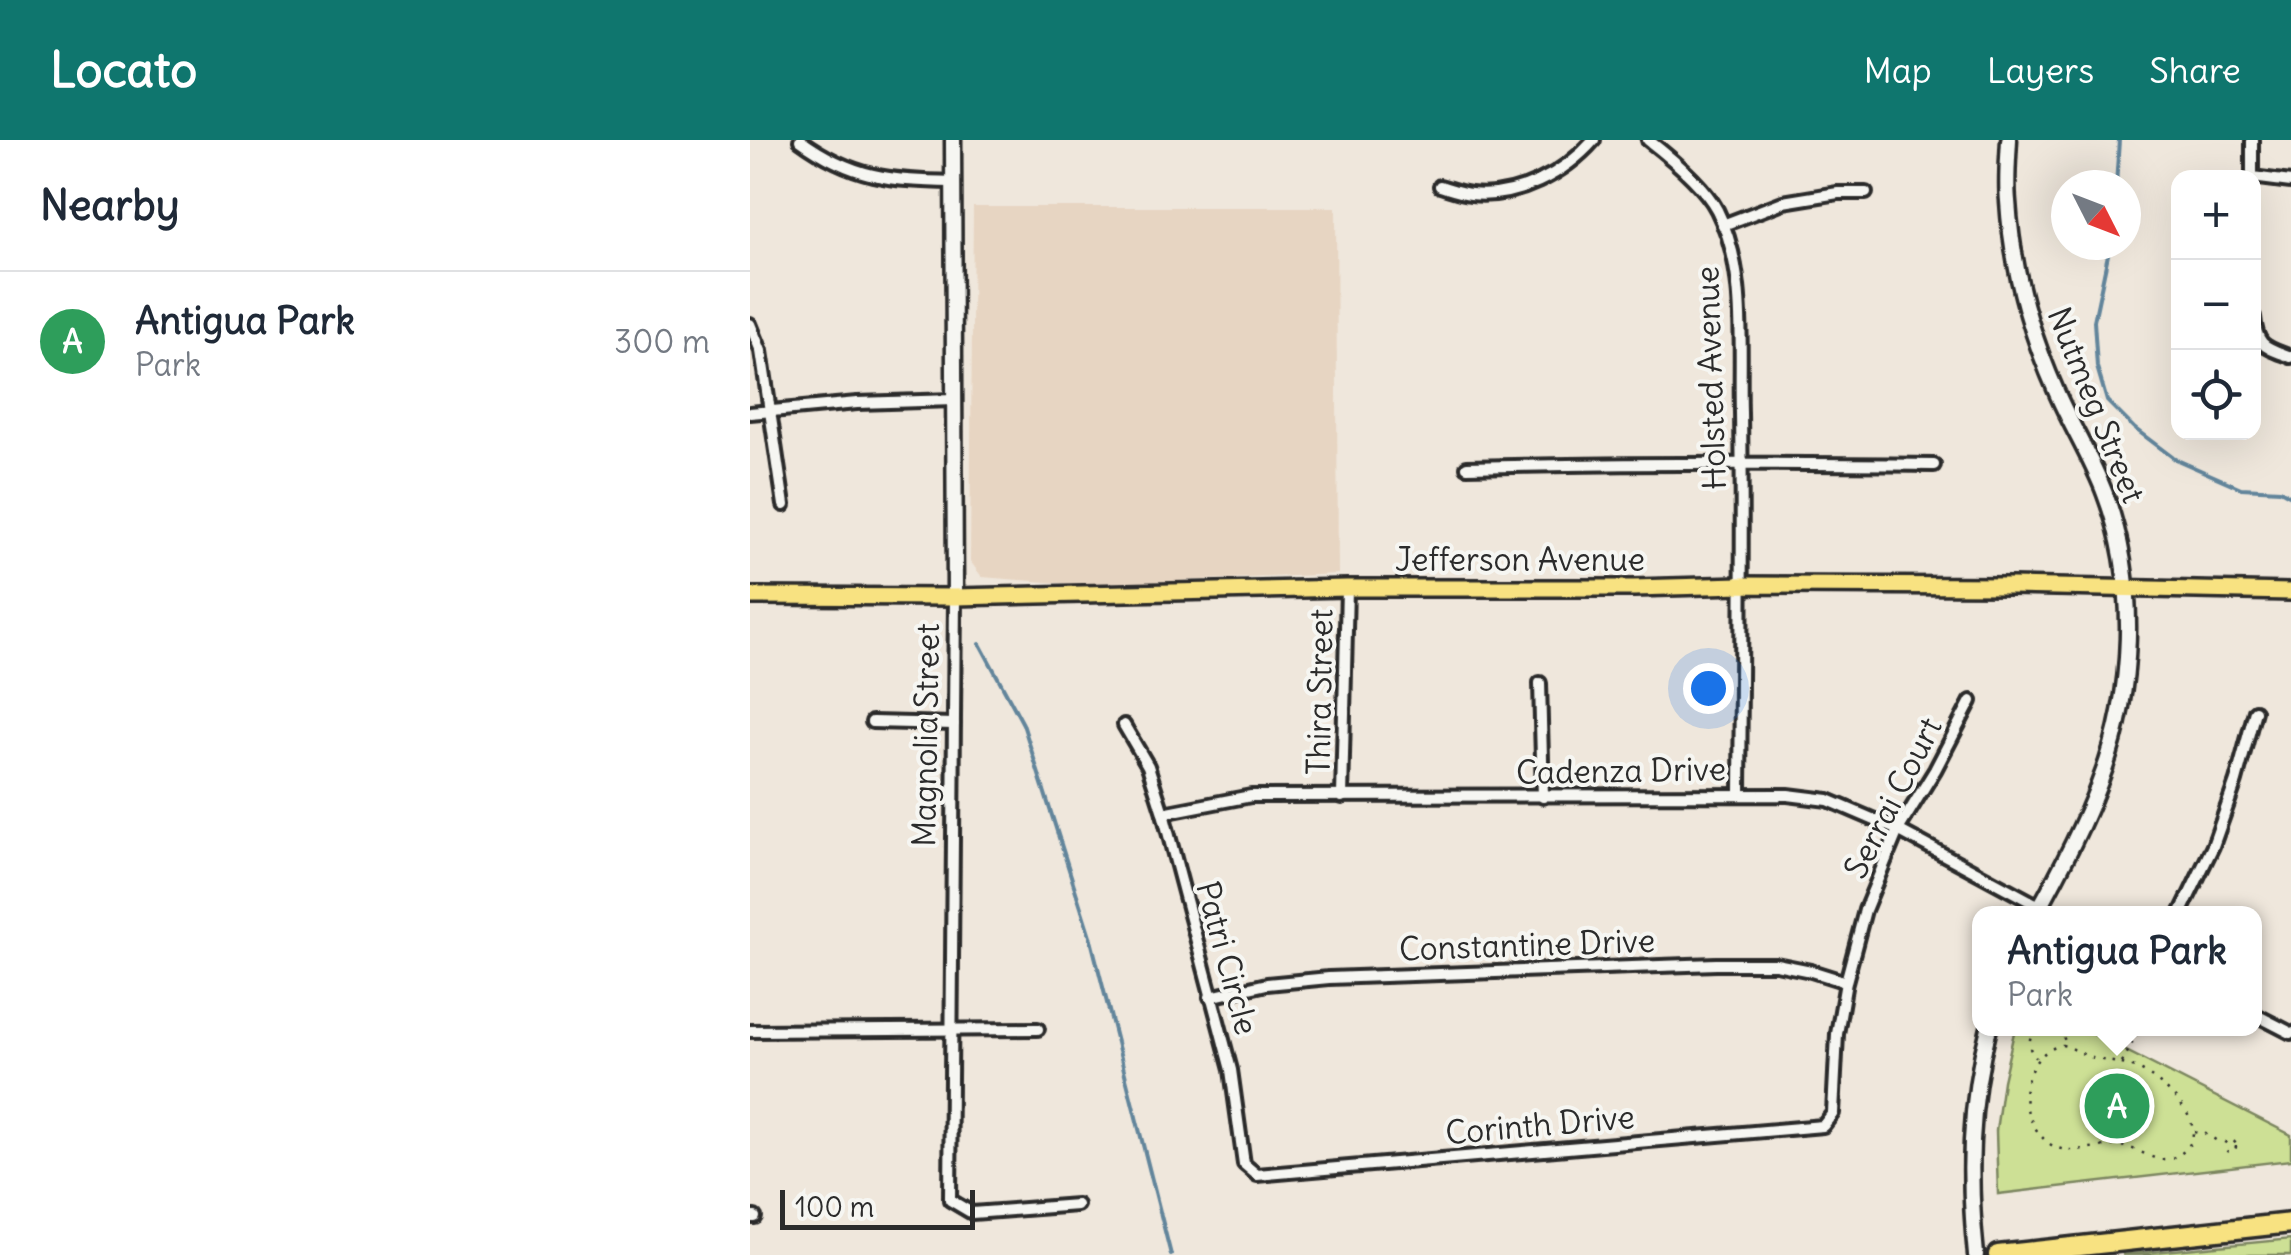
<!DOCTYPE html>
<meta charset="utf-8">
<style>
body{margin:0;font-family:Delius,sans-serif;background:#f6f6f7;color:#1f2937}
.controls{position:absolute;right:30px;top:30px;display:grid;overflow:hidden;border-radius:20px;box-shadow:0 10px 40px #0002}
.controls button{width:90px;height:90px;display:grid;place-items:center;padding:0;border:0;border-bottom:2px solid #e0e1e3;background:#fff;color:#1f2937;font:50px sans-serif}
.compass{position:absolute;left:1301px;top:30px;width:90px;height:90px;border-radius:50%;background:#fff;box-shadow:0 10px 40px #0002;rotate:132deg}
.scale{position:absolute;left:30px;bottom:25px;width:195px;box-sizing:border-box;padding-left:10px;border:5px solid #2b2b2b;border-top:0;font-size:28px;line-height:35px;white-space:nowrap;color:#2b2b2b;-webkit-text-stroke:8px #f6f6f2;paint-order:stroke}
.you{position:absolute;left:958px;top:548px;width:35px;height:35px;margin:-25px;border:8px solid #fff;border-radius:50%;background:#1a73e8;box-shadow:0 0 0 15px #1a73e833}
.badge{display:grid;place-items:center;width:65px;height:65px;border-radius:50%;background:#0f766e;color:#fff;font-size:32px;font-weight:700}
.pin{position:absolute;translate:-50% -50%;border:5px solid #fff;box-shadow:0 2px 10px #0006}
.popup{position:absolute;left:1222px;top:766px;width:290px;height:130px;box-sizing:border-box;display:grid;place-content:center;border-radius:20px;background:#fff;filter:drop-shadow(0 2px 8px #0005);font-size:32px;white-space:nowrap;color:#747a83}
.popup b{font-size:38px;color:#1f2937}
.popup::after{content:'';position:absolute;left:50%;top:100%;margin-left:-20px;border:20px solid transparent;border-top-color:#fff}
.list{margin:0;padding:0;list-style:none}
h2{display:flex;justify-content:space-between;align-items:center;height:130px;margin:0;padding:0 40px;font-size:42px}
h2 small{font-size:32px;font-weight:400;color:#747a83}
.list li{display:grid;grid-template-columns:65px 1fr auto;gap:30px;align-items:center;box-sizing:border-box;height:140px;padding:0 40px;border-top:2px solid #e0e1e3}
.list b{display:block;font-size:38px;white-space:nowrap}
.list p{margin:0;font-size:32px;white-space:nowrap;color:#747a83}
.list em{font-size:32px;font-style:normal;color:#747a83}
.icon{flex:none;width:55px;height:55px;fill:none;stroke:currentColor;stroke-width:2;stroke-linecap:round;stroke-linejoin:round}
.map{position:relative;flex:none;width:1541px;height:1115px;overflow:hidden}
header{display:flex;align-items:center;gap:60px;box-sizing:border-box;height:140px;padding:0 50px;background:#0f766e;color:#fff}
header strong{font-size:48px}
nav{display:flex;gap:55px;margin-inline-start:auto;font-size:35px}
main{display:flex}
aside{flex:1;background:#fff}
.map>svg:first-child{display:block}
.built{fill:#e7d5c2}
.green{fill:#cde095;stroke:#7c8660;stroke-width:2.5}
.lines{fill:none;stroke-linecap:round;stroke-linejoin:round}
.stream{stroke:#62859b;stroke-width:4}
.street-casing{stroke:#2b2b2b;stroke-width:18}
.secondary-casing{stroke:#2b2b2b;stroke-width:21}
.primary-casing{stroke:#2b2b2b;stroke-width:22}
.highway-casing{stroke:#2b2b2b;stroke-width:25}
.path{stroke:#2b2b2b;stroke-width:2.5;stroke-dasharray:2.5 8;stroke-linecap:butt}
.street{stroke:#f6f6f2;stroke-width:10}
.secondary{stroke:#f6f6f2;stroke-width:14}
.primary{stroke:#f8e281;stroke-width:15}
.highway{stroke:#f8e281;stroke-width:18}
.labels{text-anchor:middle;stroke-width:8;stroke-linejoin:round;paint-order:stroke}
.street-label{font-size:32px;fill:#2b2b2b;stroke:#f6f6f2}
</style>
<header>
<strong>Locato</strong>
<nav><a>Map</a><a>Layers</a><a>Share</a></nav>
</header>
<main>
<aside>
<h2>Nearby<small></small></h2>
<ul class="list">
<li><span class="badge" style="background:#2e9e5b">A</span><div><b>Antigua Park</b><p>Park</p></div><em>300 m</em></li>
</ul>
</aside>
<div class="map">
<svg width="1541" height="1115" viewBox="0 0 1541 1115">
<rect width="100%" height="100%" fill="#efe7dc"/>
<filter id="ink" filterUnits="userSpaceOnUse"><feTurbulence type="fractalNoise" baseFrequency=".01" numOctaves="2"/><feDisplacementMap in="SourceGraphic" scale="20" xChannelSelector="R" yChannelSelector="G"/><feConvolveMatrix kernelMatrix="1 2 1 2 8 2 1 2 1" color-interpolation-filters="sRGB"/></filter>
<g filter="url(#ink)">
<path class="built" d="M223 67H586L588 434 335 445 232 437 220 421Z"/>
<g class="green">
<path d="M1265 888 1333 889 1541 995V1020L1248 1054 1246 991 1253 941Z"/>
<path d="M1541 1099V1115H1372Z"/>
</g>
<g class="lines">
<g class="stream">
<path d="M1366 45 1369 0"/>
<path d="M1360 105 1344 181 1347 227 1357 261 1384 288 1425 319 1491 348 1530 350 1541 356"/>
<path d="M230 504 273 584 340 796 421 1115"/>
</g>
<g class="street-casing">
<g id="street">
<path d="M50 0C102 38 141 41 203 42"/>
<path d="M898 0C920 17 954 45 967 70 998 131 989 207 991 273 993 400 991 527 990 654"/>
<path d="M1502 0V38"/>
<path d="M1502 37 1541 42"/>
<path d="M690 46C700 49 711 53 721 54 767 59 815 33 844 0"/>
<path d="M973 85 1033 62 1088 53H1116"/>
<path d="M1504 177C1507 207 1515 207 1541 217"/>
<path d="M0 184 11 211 34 365"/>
<path d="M0 273 107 263 204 260"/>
<path d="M717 327C873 323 1029 323 1184 325"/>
<path d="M205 457 200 1060 222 1073 327 1065"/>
<path d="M790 543 793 657"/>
<path d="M122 582 204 584"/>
<path d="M374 585 398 626 413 673 481 930 494 1024 507 1035 1073 986 1083 973 1087 894 1096 842 1115 770 1148 690 1185 630 1221 561"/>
<path d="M592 657 597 448"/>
<path d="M413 673 501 656 1038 655 1078 660 1148 690 1304 774"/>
<path d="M1430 774 1463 706 1486 641 1505 571"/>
<path d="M460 857 517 844 579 838 966 824H1026L1061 831 1096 842"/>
<path d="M1504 874 1541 893"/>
<path d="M0 891 288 889"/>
<path d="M0 1077H5"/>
</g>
</g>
<g class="secondary-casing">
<g id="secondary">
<path d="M203 0 205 457"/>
<path d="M1259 0C1258 20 1256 41 1258 61 1262 126 1280 192 1306 251 1321 286 1342 319 1355 354 1389 444 1384 555 1349 644 1332 689 1310 731 1286 774"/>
<path d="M1226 1115C1218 1038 1219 963 1239 888"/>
</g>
</g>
<g class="primary-casing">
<path id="primary" d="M0 456 205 457 597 448H884L991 445 1262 446 1541 452"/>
</g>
<g class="highway-casing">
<path id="highway" d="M1248 1115 1541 1083"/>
</g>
<g class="path">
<path d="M1285 888C1278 899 1277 909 1286 918"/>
<path d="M1309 888 1317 905"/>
<path d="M1312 905C1325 908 1335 917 1347 919 1365 923 1383 924 1398 935 1418 948 1458 983 1437 1008 1430 1016 1420 1020 1409 1019 1399 1017 1390 1011 1380 1008 1342 997 1311 1031 1284 986 1276 972 1273 957 1277 942 1282 923 1292 910 1312 905Z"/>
<path d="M1372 923 1390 888"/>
<path d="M1444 992 1456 994 1472 1004"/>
<circle cx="1480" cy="1006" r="6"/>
</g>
<use href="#street" class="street"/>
<use href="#secondary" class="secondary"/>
<use href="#primary" class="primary"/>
<use href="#highway" class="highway"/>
</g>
</g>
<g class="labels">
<g class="street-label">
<text transform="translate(961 238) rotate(-92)" y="11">Holsted Avenue</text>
<text transform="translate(1346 265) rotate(68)" y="11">Nutmeg Street</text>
<text x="770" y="431">Jefferson Avenue</text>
<text transform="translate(570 552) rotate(-89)" y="11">Thira Street</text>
<text transform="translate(176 595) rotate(-89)" y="11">Magnolia Street</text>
<text transform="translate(871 631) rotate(-1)" y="11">Cadenza Drive</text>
<text transform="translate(1143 658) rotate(-63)" y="11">Serrai Court</text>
<text transform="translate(777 805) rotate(-2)" y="11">Constantine Drive</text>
<text transform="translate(477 818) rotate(75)" y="11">Patri Circle</text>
<text transform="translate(790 985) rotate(-5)" y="11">Corinth Drive</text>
</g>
</g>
</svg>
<div class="controls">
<button>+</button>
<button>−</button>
<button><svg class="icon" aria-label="locate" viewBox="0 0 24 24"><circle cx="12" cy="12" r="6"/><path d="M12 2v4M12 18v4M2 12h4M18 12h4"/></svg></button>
</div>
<svg class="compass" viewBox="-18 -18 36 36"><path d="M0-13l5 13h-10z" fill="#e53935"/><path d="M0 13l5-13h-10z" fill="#747a83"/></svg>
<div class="scale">100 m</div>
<div class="you"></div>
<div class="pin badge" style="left:1367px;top:966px;background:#2e9e5b">A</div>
<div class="popup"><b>Antigua Park</b>Park</div>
</div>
</main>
